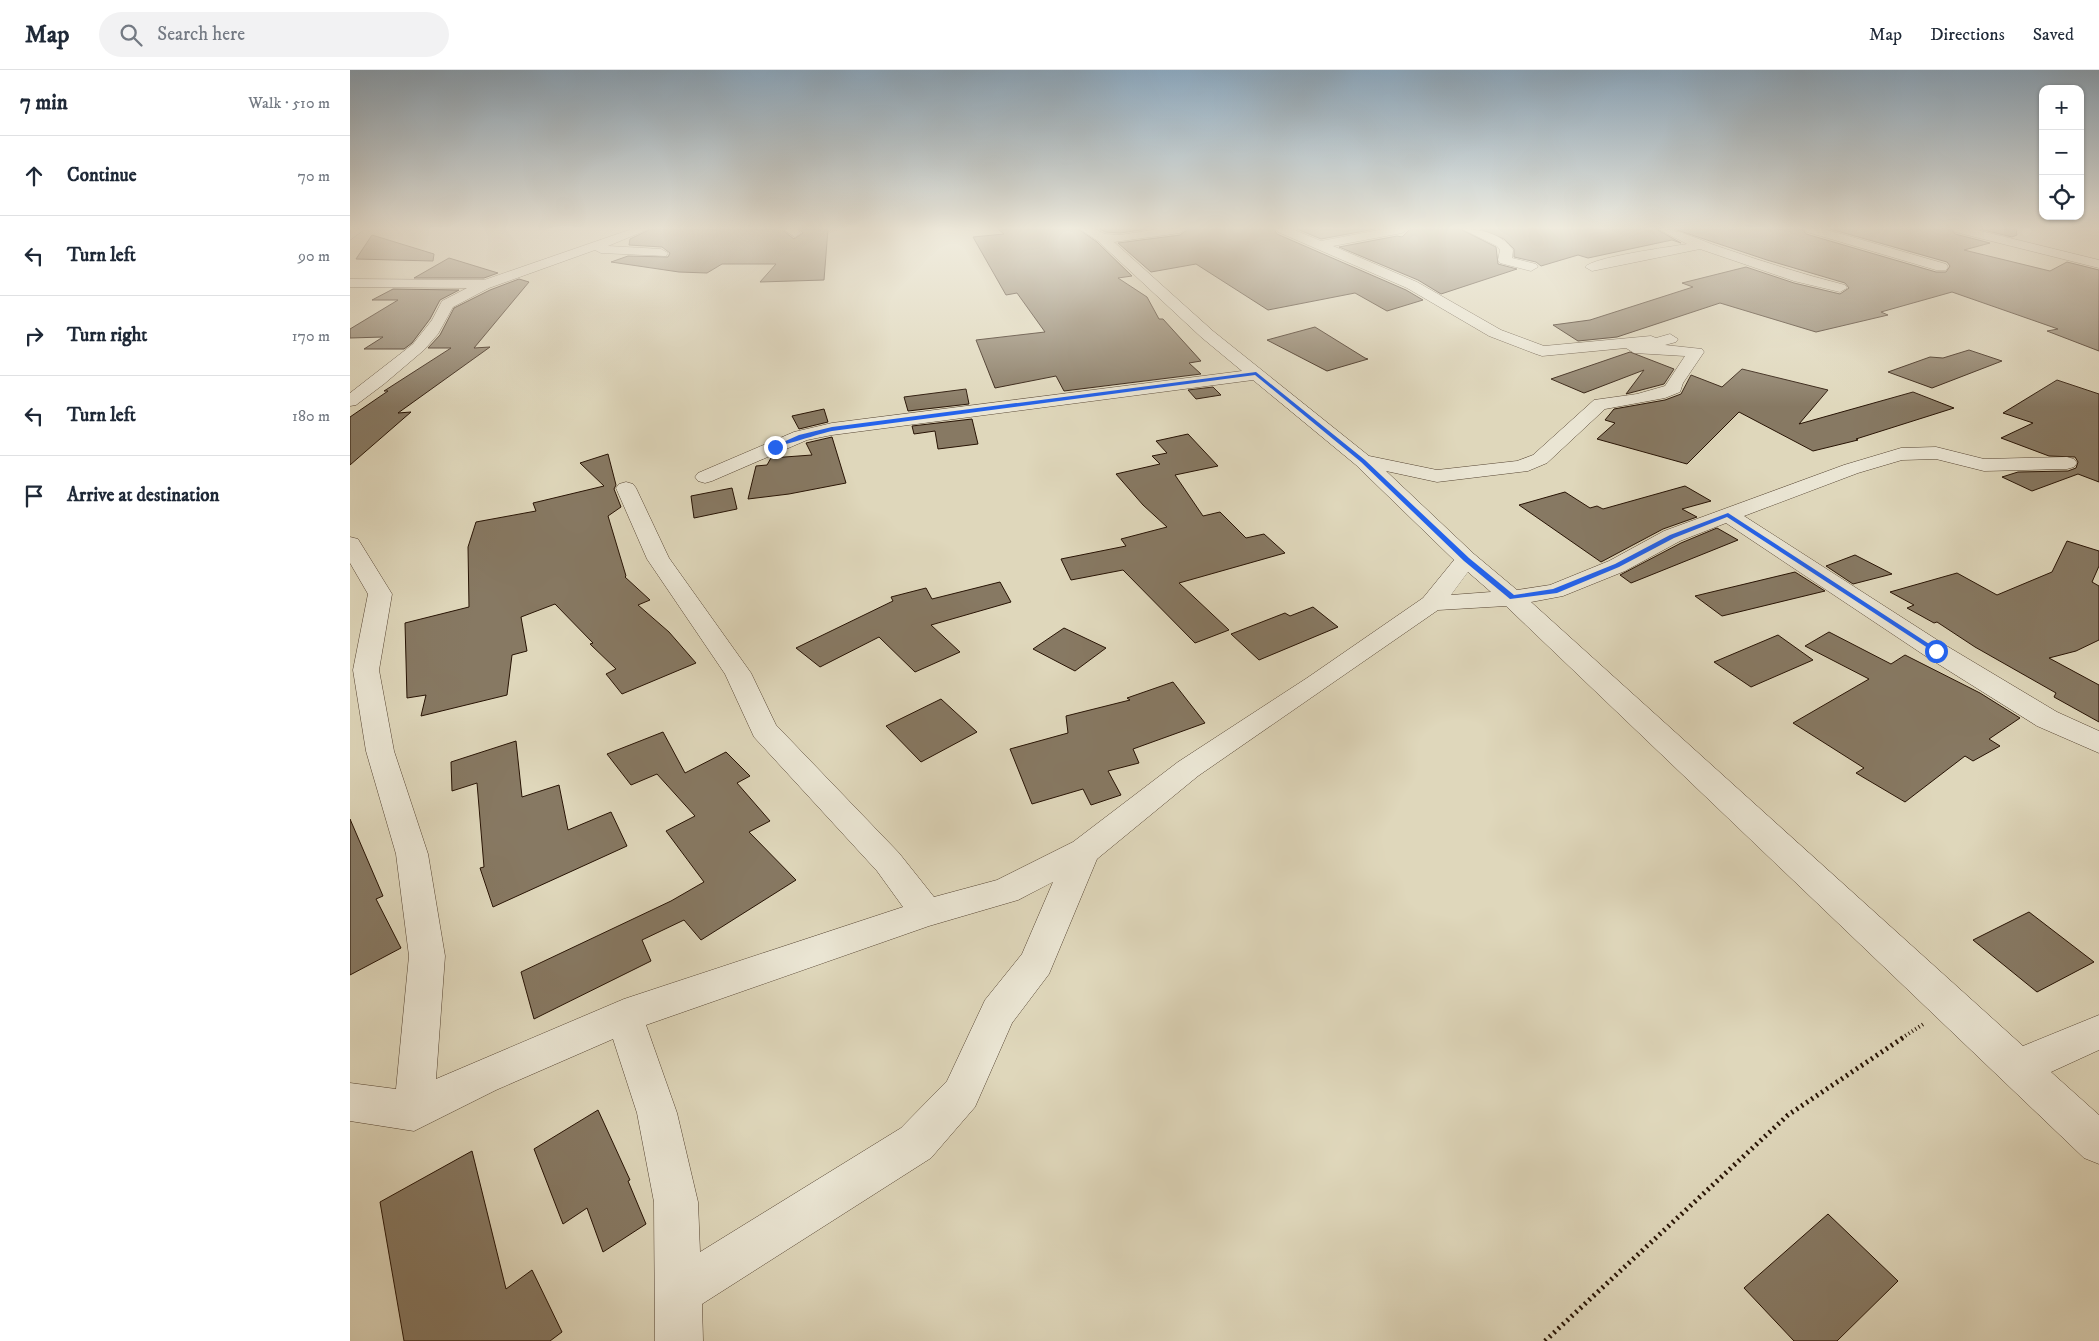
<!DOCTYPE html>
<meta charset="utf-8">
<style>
body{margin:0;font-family:"IM FELL DW Pica",serif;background:#f2f2f3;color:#1f2937}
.controls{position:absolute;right:15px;top:15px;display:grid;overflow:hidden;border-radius:10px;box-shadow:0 1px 4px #0004}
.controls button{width:45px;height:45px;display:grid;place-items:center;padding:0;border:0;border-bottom:1px solid #e0e1e3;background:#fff;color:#1f2937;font:25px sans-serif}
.stop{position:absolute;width:15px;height:15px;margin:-11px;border:4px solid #2563eb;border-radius:50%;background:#fff}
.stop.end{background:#2563eb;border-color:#fff;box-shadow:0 1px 5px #0008}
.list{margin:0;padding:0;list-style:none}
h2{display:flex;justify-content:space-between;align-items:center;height:65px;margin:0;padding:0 20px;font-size:21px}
h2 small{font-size:16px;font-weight:400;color:#747a83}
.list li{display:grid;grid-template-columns:32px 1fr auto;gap:15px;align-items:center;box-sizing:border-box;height:80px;padding:0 20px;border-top:1px solid #e0e1e3}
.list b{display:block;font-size:19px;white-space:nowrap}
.list em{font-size:16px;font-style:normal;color:#747a83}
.icon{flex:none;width:28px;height:28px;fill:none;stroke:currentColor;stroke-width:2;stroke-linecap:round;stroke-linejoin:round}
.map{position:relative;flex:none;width:1749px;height:1271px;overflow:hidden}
header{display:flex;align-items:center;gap:30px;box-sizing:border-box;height:70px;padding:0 25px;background:#fff;border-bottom:1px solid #e0e1e3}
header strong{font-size:24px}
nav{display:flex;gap:28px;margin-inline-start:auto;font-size:18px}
.search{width:350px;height:45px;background:#f2f2f3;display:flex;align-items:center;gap:12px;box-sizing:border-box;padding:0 18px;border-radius:28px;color:#747a83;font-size:19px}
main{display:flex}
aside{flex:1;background:#fff}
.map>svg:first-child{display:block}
.building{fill:#877963;stroke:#271304}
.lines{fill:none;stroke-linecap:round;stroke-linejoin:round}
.minor-casing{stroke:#554432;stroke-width:1}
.path-far1{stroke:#271304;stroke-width:4;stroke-dasharray:1 3;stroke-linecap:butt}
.path{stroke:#271304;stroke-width:5;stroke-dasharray:2 4;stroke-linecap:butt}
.minor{fill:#eae5d3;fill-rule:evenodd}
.route{fill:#2563eb}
</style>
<header>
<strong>Map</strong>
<div class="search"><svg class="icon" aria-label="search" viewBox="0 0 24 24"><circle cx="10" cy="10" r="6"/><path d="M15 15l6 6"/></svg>Search here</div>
<nav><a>Map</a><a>Directions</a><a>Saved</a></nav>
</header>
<main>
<aside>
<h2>7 min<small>Walk · 510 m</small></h2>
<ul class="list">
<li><svg class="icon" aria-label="ahead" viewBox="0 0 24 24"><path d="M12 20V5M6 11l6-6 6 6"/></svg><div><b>Continue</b></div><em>70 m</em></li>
<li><svg class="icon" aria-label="left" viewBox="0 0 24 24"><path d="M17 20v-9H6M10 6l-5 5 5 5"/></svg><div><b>Turn left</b></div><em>90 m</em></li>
<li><svg class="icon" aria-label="right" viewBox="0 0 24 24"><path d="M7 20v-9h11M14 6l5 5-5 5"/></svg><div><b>Turn right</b></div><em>170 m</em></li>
<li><svg class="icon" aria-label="left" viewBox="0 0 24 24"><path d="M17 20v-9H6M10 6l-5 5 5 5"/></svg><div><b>Turn left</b></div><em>180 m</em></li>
<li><svg class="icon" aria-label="arrive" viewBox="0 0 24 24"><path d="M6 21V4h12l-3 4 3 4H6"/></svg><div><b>Arrive at destination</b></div></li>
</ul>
</aside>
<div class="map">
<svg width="1749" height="1271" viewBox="0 0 1749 1271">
<rect width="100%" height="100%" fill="#dfd7bb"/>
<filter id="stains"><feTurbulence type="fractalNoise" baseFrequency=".004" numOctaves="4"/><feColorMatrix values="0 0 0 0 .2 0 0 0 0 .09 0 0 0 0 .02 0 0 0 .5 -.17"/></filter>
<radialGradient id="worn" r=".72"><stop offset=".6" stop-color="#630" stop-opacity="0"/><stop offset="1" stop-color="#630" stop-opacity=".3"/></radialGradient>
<g class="building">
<path d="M301 159H431L444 169 453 163 450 159H478L474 210 410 212 426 194H372L357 203 329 202 261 192 278 186 318 187 320 183 312 177 279 175 280 169Z"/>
<path d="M648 159H728L747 172 782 206 768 208 797 227 809 249H813L851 291 839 293 851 304 714 321 706 306 645 318 626 270 695 262 667 223 656 225 623 167 654 164Z"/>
<path d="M749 159H797L770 163 756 162Z"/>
<path d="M838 159H924L927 164 1056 220 1073 230 1037 241 1005 223 918 240 846 194 801 202 768 173 830 165Z"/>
<path d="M947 159H1025L971 169Z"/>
<path d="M1060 159H1110L1146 177 1148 194 1167 199 1091 224 1068 210 989 177 1047 166 1052 167Z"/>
<path d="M1130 159H1306L1331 173 1322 170 1238 188 1228 185 1191 196 1186 192 1164 187V179L1154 169Z"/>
<path d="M1324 159H1453L1456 164 1586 202H1596L1600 196 1597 192 1480 159H1601L1605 164 1640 173 1614 180 1700 201 1717 192 1749 200V281L1697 261 1708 259 1602 222 1531 242 1538 245 1466 262 1370 233 1267 267 1228 271 1203 255 1240 250 1343 217 1332 213 1396 197 1444 213 1490 224 1499 218 1495 213 1417 190Z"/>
<path d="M1630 159H1666L1667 165 1662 167Z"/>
<path d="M22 165 84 184 83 191 6 189Z"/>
<path d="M99 188 148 203 134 208H64Z"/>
<path d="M169 209 179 212 124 278 140 277 48 343 61 342 0 395V347L38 321H34L101 278H78L90 265 104 238 140 220Z"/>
<path d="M43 219 109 220 90 230 80 249 62 273 54 279H14L33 267 0 268V259L48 230H22Z"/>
<path d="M965 257 1015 288 1018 289 977 301 917 270Z"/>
<path d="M1619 280 1652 291 1582 318 1538 302 1580 287 1593 288Z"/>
<path d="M1280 282 1324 299 1314 314 1276 324 1294 300 1234 323 1201 309Z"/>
<path d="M1392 299 1478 320 1449 354 1563 322 1604 338 1506 369 1508 370 1463 381 1389 342 1337 394 1247 369 1265 353 1255 350 1264 339 1315 330 1331 324 1341 305 1372 317Z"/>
<path d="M1707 310 1749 324V412L1728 404 1682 421 1652 407 1668 402 1718 401 1726 398 1728 392 1725 387 1699 386 1651 368 1683 353 1653 343Z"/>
<path d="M863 317 871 325 846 329 838 320Z"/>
<path d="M616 319 619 334 558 341 554 327Z"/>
<path d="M474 339 478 352 449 359 442 346Z"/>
<path d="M622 349 628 374 588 379 585 361 564 364 562 356Z"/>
<path d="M838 364 868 396 825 405 853 446 870 442 896 468 914 464 935 483 829 513 879 560 845 573 773 500 721 510 711 489 776 476 771 469 817 457 793 435 766 404 810 394 802 386 817 383 806 371Z"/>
<path d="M482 367 496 413 439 424 398 429 406 396 417 395 421 388 462 385 456 373Z"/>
<path d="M258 384 266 415 264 419 271 437 258 446 276 506 275 507 300 530 288 535 319 562 346 593 272 624 256 604 266 599 240 574 243 573 205 534 171 547 177 581 162 585 157 625 71 646 76 625 57 628 55 553 119 537 118 477 126 452 186 441 183 433 254 416 230 393Z"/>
<path d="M1335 416 1361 431 1332 439 1347 447 1313 459 1251 492 1169 435 1215 422 1240 438 1247 436 1253 439Z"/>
<path d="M382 418 387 439 344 448 341 426Z"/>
<path d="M1367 458 1388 470 1281 513 1270 505 1331 473Z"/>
<path d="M1717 471 1749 481V496L1742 512 1749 516V570L1726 581 1699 588 1749 615V652L1704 627 1706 623 1625 577 1587 552 1584 553 1557 538 1564 535 1540 522 1607 503 1647 525 1702 502Z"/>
<path d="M1505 485 1542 504 1503 514 1476 496Z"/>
<path d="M1445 502 1475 521 1372 546 1345 526Z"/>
<path d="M650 512 661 532 581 555 610 582 565 602 529 567 470 597 446 578 543 531 541 527 576 518 582 529Z"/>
<path d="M963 537 988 557 909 590 881 564 935 543 940 546Z"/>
<path d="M714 558 756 578 725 601 683 579Z"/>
<path d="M1479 562 1541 594 1555 585 1630 623 1670 648 1639 669 1650 676 1623 691 1615 686 1555 732 1506 703 1514 698 1443 653 1519 609 1455 576Z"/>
<path d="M1428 565 1463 590 1401 617 1364 592Z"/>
<path d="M823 612 855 653 783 679 789 693 758 701 771 725 741 735 733 719 682 734 660 679 718 663 716 646 780 630 777 628Z"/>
<path d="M591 629 627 662 571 692 536 656Z"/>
<path d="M313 662 335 703 376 682 400 706 387 713 420 751 399 762 446 810 351 870 334 850 292 870 301 891 184 949 171 902 321 831 354 812 316 761 345 746 307 704 281 715 257 684Z"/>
<path d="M166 671 172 727 209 715 218 760 261 742 277 776 143 837 130 798 134 797 127 713 102 721 101 692Z"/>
<path d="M0 749 33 826 26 829 51 878 0 905Z"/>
<path d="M1679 842 1744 892 1687 922 1623 870Z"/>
<path d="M248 1040 280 1110 278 1111 296 1154 253 1182 237 1138 213 1154 184 1079Z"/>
<path d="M122 1081 156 1219 182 1200 212 1262 200 1271H54L30 1132Z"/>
<path d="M1478 1144 1548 1211 1487 1271H1444L1394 1218Z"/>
</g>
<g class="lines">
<g class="minor-casing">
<g id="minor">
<path d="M1 159H15L0 170Z"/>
<path d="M282 159H299L258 176 311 179 318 183 316 186 251 183 245 180 139 218 103 237 88 264 74 280 34 314 6 335 0 336V323L63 274 82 250 92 231 117 218 0 217V209L134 210Z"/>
<path d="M433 159H447L451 163 445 167Z"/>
<path d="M730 159H745L755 164 770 165 808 159H836L830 163 764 172 863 261 1019 386 1087 400 1167 391 1183 385 1244 330 1287 324 1315 316 1335 286 1284 283 1276 278 1192 286 1186 284 1139 266 1057 218 928 162 926 159H942L971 171 1034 159H1058L1052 163 983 176 1067 212 1151 260 1194 276 1301 266 1306 268 1320 264 1328 269 1326 272 1315 275 1352 279 1354 282 1333 313 1330 322 1315 328 1255 339 1197 393 1178 401 1087 412 1036 401 1124 484 1167 520 1200 515 1259 491 1314 461 1494 395 1551 378 1586 377 1634 389 1717 387 1724 389 1727 393 1724 397 1717 399 1634 401 1586 389 1552 390 1508 403 1394 446 1595 575 1707 642 1749 661V683L1687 656 1577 587 1376 453 1330 471 1275 501 1213 526 1181 532 1673 976 1749 945V980L1701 1002 1749 1045V1094L1734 1088 1156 536 1088 540 848 706 747 789 699 904 662 953 625 1037 581 1088 352 1234 353 1271H305L304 1132 287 1043 263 969 146 1020 64 1061 0 1051V1013L46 1019 59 886 46 784 16 681 3 600 18 524 0 493V467L8 469 42 524 29 600 44 681 78 784 95 886 86 1009 274 929 553 837 527 801 404 667 375 604 297 489 266 418 269 414 276 412 283 414 286 418 319 488 401 603 426 655 549 783 584 827 647 810 723 772 828 692 957 608 1073 528 1104 490 1006 395 903 310 482 365 457 370 362 411 355 413 348 411 345 407 348 403 444 362 482 353 892 301 851 267 748 171ZM1118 502 1141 522 1101 525ZM703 812 672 884 635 930 597 1011 551 1058 350 1182 348 1132 327 1043 296 955 579 856 668 830Z"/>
<path d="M1112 159C1131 159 1152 164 1163 180L1162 188 1186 194 1188 197 1181 201 1150 193 1148 190 1150 180 1147 176Z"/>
<path d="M1308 159C1330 159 1349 170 1370 177 1411 191 1452 204 1495 215L1497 218 1490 222 1444 211 1350 179 1242 201 1235 197C1243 187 1320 177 1337 174Z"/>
<path d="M1455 159H1474L1596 194 1598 197 1596 200H1586L1457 162Z"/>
<path d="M1603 159H1623L1749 190V198L1605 162Z"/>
</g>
</g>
<path class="path-far1" d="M1552 968 1575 953"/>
<path class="path" d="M1195 1271 1438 1045 1554 967"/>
<use href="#minor" class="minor"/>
</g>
<linearGradient id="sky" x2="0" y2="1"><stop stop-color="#8ba7bd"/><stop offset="0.47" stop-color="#f1ede0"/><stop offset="1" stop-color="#f1ede0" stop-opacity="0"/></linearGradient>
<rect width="1749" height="337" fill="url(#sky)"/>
<path class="route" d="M906 302 1015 390 1119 488 1164 525 1203 519 1265 494 1320 465 1378 443 1590 581 1584 582 1377 447 1324 468 1269 497 1207 523 1160 529 1114 491 1011 392 905 305 482 361C472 363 426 378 422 377L449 365 482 357Z"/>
<rect width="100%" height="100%" filter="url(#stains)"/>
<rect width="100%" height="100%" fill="url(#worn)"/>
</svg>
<div class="controls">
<button>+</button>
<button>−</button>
<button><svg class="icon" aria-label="locate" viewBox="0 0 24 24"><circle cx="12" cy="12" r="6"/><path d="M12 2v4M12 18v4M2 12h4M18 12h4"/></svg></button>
</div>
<div class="stop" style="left:1586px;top:581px"></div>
<div class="stop end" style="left:425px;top:377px"></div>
</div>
</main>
